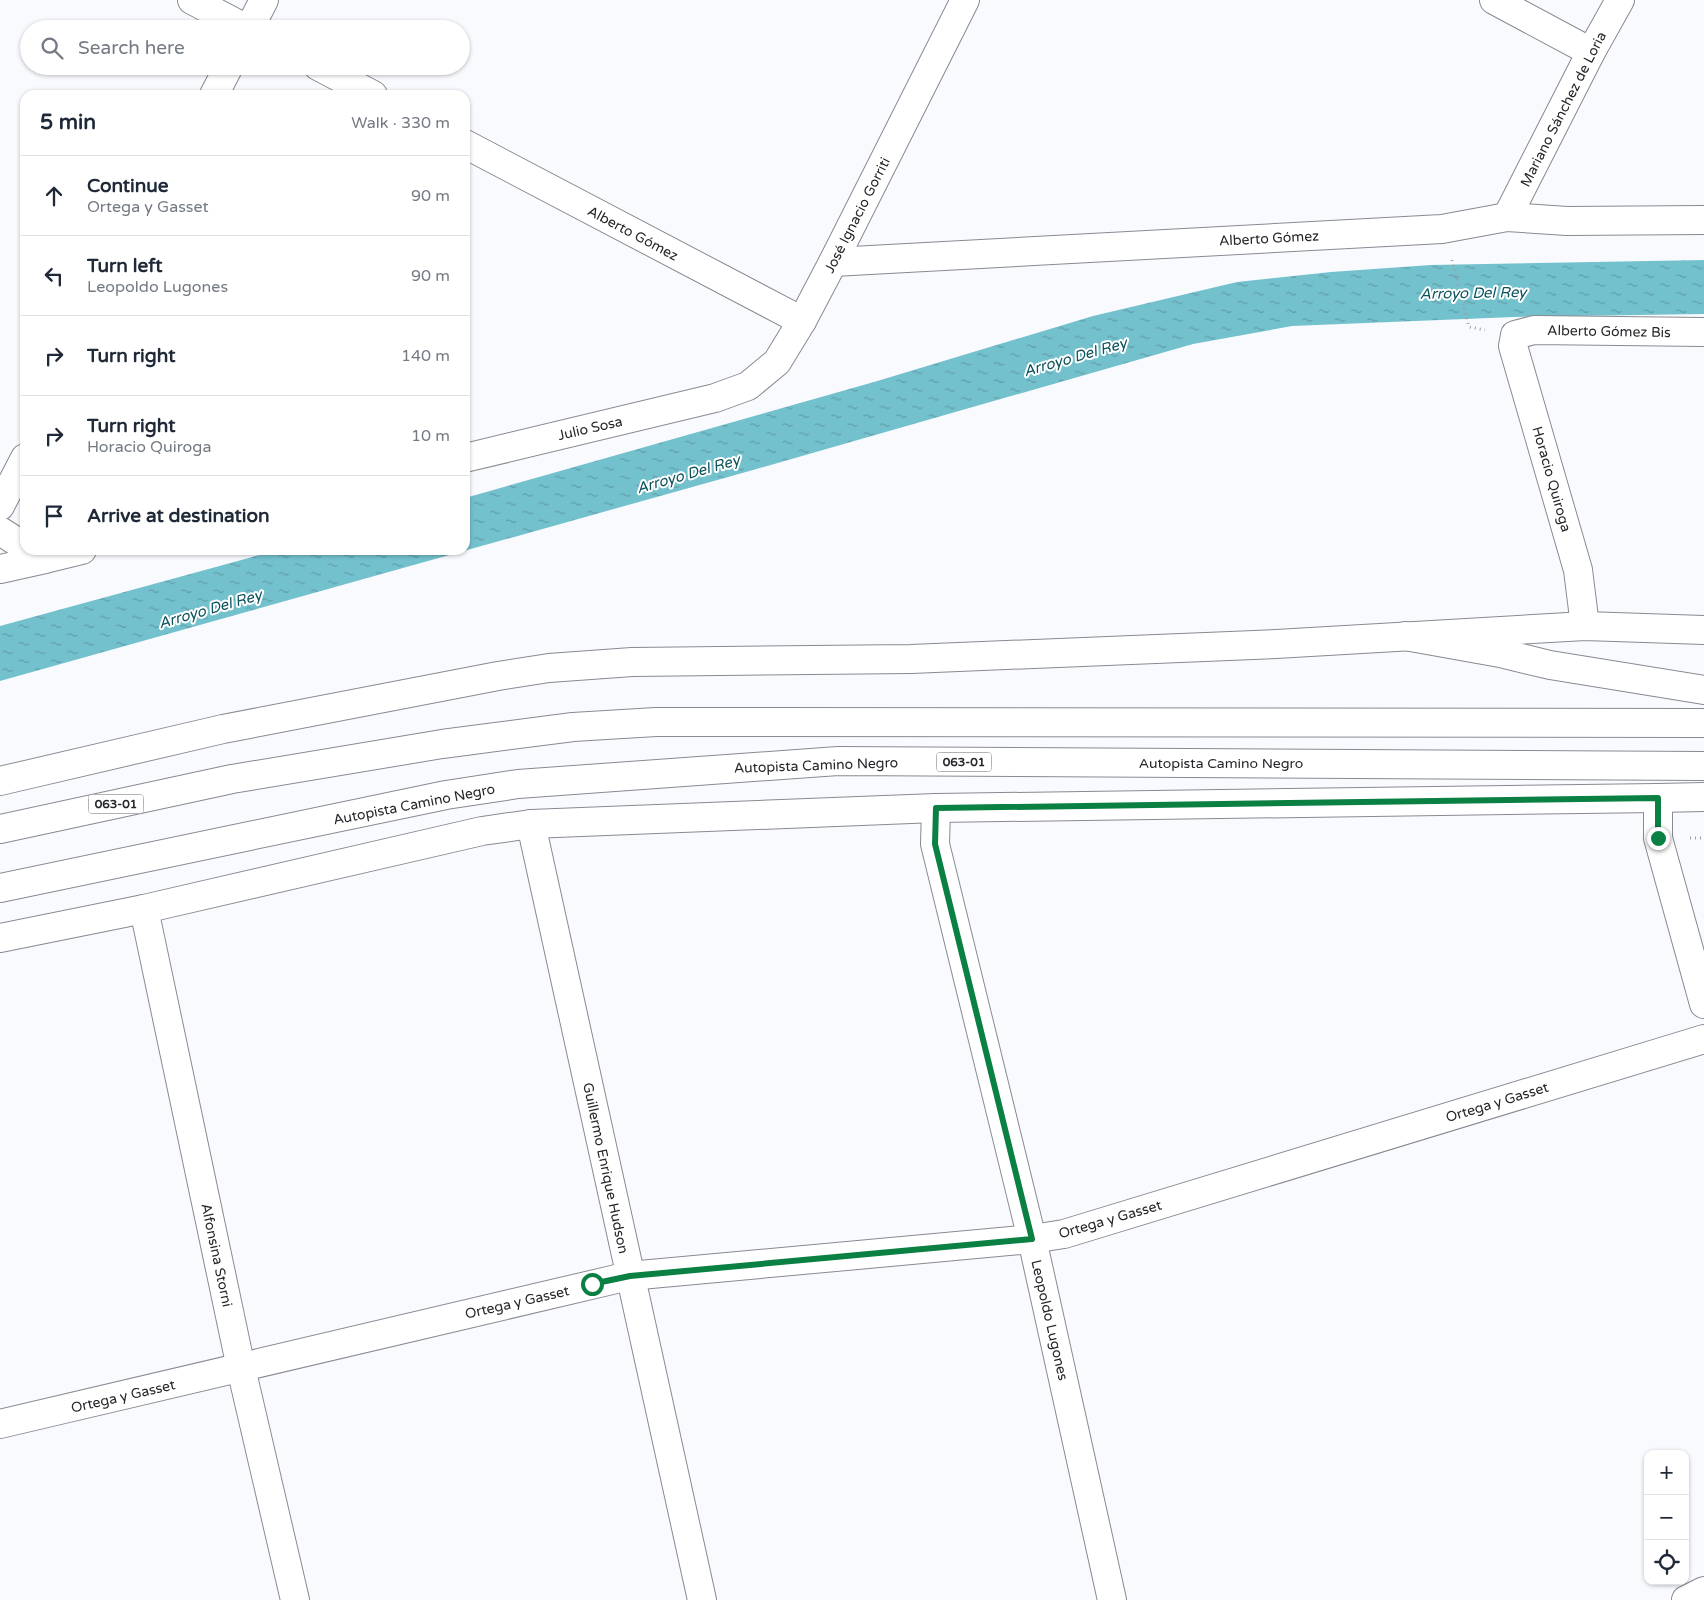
<!DOCTYPE html>
<meta charset="utf-8">
<style>
body{margin:0;font-family:"Varela Round",sans-serif;background:#f2f2f3;color:#1f2937}
.controls{position:absolute;right:15px;bottom:15px;display:grid;overflow:hidden;border-radius:10px;box-shadow:0 1px 4px #0004}
.controls button{width:45px;height:45px;display:grid;place-items:center;padding:0;border:0;border-bottom:1px solid #e0e1e3;background:#fff;color:#1f2937;font:25px sans-serif}
.stop{position:absolute;width:15px;height:15px;margin:-11px;border:4px solid #0b8043;border-radius:50%;background:#fff}
.stop.end{background:#0b8043;border-color:#fff;box-shadow:0 1px 5px #0008}
.list{margin:0;padding:0;list-style:none}
h2{display:flex;justify-content:space-between;align-items:center;height:65px;margin:0;padding:0 20px;font-size:21px}
h2 small{font-size:16px;font-weight:400;color:#747a83}
.list li{display:grid;grid-template-columns:32px 1fr auto;gap:15px;align-items:center;box-sizing:border-box;height:80px;padding:0 20px;border-top:1px solid #e0e1e3}
.list b{display:block;font-size:19px;white-space:nowrap}
.list p{margin:0;font-size:16px;white-space:nowrap;color:#747a83}
.list em{font-size:16px;font-style:normal;color:#747a83}
.icon{flex:none;width:28px;height:28px;fill:none;stroke:currentColor;stroke-width:2;stroke-linecap:round;stroke-linejoin:round}
.map{position:relative;flex:none;width:1704px;height:1600px;overflow:hidden}
.search{position:absolute;background:#fff;box-shadow:0 1px 4px #0004;left:20px;top:20px;width:450px;height:55px;display:flex;align-items:center;gap:12px;box-sizing:border-box;padding:0 18px;border-radius:28px;color:#747a83;font-size:19px}
.panel{position:absolute;background:#fff;box-shadow:0 1px 4px #0004;left:20px;top:90px;width:450px;height:465px;border-radius:15px}
.map>svg:first-child{display:block}
.water{fill:url(#water-ripples)}
.lines{fill:none;stroke-linecap:round;stroke-linejoin:round}
.street-casing{stroke:#878a92;stroke-width:30}
.secondary-casing{stroke:#878a92;stroke-width:30}
.highway-casing{stroke:#878a92;stroke-width:30}
.path{stroke:#9c9ea1;stroke-width:3;stroke-dasharray:1 4;stroke-linecap:butt}
.street{stroke:#fff;stroke-width:28}
.secondary{stroke:#fff;stroke-width:28}
.highway{stroke:#fff;stroke-width:28}
.route{stroke:#0b8043;stroke-width:6}
.labels{text-anchor:middle;stroke-width:4;stroke-linejoin:round;paint-order:stroke}
.shield{fill:#fff;stroke:#666769;stroke-width:1}
.shield-label{font-size:12px;font-weight:bold;fill:#242629}
.street-label{font-size:14px;fill:#242629;stroke:#fff}
.water-label{font-size:15px;font-style:italic;fill:#0b525b;stroke:#fff}
</style>
<div class="map">
<svg width="1704" height="1600" viewBox="0 0 1704 1600">
<defs>
<pattern id="water-ripples" width="26" height="14" patternUnits="userSpaceOnUse" patternTransform="scale(1.25)"><rect width="26" height="14" fill="#74c1ce"/><path d="M2 4q2-2 4 0t4 0M15 11q2-2 4 0t4 0" fill="none" stroke="#5f9da7"/></pattern>
</defs>
<rect width="100%" height="100%" fill="#f9fafe"/>
<path class="water" d="M1704 260V314L1514 317 1292 326 1193 344 753 470 0 681V626L278 550H465V498L874 382 1093 316 1237 282 1331 272 1431 265Z"/>
<g class="lines">
<g class="street-casing">
<g id="street">
<path d="M192 0 247 29"/>
<path d="M1494 0 1591 52"/>
<path d="M318 66 373 95"/>
<path d="M465 144 802 321"/>
<path d="M1507 217 1591 52 1620 0"/>
<path d="M833 262 1442 229 1507 217 1567 221 1704 220"/>
<path d="M465 458 715 398 748 386 777 362 802 321 833 262 965 0"/>
<path d="M0 531 25 547"/>
<path d="M30 550 45 559 82 550"/>
<path d="M0 569 45 559"/>
<path d="M1585 626 1578 570 1513 346 1515 335 1534 330 1704 332"/>
<path d="M1658 798V838L1704 1004"/>
<path d="M936 808 935 844 1032 1239 1112 1600"/>
<path d="M531 824 702 1600"/>
<path d="M144 909 241 1368 295 1600"/>
<path d="M0 1424 629 1276 1032 1239 1064 1234 1704 1039"/>
<path d="M1686 1600 1704 1591"/>
</g>
</g>
<g class="secondary-casing">
<g id="secondary">
<path d="M249 29 264 0"/>
<path d="M214 95 229 66"/>
<path d="M0 506 25 458"/>
<path d="M0 781 223 729 498 676 549 668 632 662 911 659 1276 644 1585 626 1704 630"/>
<path d="M0 938 144 909 482 831 531 824 936 808 1658 798"/>
</g>
</g>
<g class="highway-casing">
<g id="highway">
<path d="M1405 636 1500 653 1550 665 1704 690"/>
<path d="M1658 798 1704 797"/>
<path d="M0 829 232 779 442 744 573 727 656 722 1704 723"/>
<path d="M0 888 446 795 518 784 838 761 1704 766"/>
</g>
</g>
<g class="path">
<path d="M1452 260 1469 327 1485 330"/>
<path d="M1690 838H1704"/>
</g>
<use href="#street" class="street"/>
<use href="#secondary" class="secondary"/>
<use href="#highway" class="highway"/>
</g>
<g class="lines">
<path class="route" d="M592 1284 630 1276 1032 1239 935 844 936 808 1658 798V838"/>
</g>
<g class="labels">
<g class="shield">
<rect x="936.5" y="752.5" width="55" height="19" rx="4"/>
<rect x="88.5" y="794.5" width="55" height="19" rx="4"/>
</g>
<g class="shield-label">
<text x="964" y="766">063-01</text>
<text x="116" y="808">063-01</text>
</g>
<g class="street-label">
<text transform="translate(1563 109) rotate(-63)" y="5">Mariano Sánchez de Loria</text>
<text transform="translate(857 215) rotate(-63)" y="5">José Ignacio Gorriti</text>
<text transform="translate(633 233) rotate(28)" y="5">Alberto Gómez</text>
<text transform="translate(1269 238) rotate(-3)" y="5">Alberto Gómez</text>
<text transform="translate(1609 331) rotate(1)" y="5">Alberto Gómez Bis</text>
<text transform="translate(590 428) rotate(-13)" y="5">Julio Sosa</text>
<text transform="translate(1552 479) rotate(74)" y="5">Horacio Quiroga</text>
<text x="1221" y="768">Autopista Camino Negro</text>
<text transform="translate(816 765) rotate(-2)" y="5">Autopista Camino Negro</text>
<text transform="translate(414 804) rotate(-11)" y="5">Autopista Camino Negro</text>
<text transform="translate(1497 1102) rotate(-17)" y="5">Ortega y Gasset</text>
<text transform="translate(606 1168) rotate(78)" y="5">Guillermo Enrique Hudson</text>
<text transform="translate(1110 1219) rotate(-16)" y="5">Ortega y Gasset</text>
<text transform="translate(217 1255) rotate(78)" y="5">Alfonsina Storni</text>
<text transform="translate(517 1302) rotate(-13)" y="5">Ortega y Gasset</text>
<text transform="translate(1050 1320) rotate(77)" y="5">Leopoldo Lugones</text>
<text transform="translate(123 1396) rotate(-13)" y="5">Ortega y Gasset</text>
</g>
<g class="water-label">
<text transform="translate(1473 293) rotate(-1)" y="5">Arroyo Del Rey</text>
<text transform="translate(1075 357) rotate(-16)" y="5">Arroyo Del Rey</text>
<text transform="translate(688 474) rotate(-16)" y="5">Arroyo Del Rey</text>
<text transform="translate(210 609) rotate(-16)" y="5">Arroyo Del Rey</text>
</g>
</g>
</svg>
<div class="controls">
<button>+</button>
<button>−</button>
<button><svg class="icon" aria-label="locate" viewBox="0 0 24 24"><circle cx="12" cy="12" r="6"/><path d="M12 2v4M12 18v4M2 12h4M18 12h4"/></svg></button>
</div>
<div class="stop" style="left:592px;top:1284px"></div>
<div class="stop end" style="left:1658px;top:838px"></div>
<div class="search"><svg class="icon" aria-label="search" viewBox="0 0 24 24"><circle cx="10" cy="10" r="6"/><path d="M15 15l6 6"/></svg>Search here</div>
<section class="panel">
<h2>5 min<small>Walk · 330 m</small></h2>
<ul class="list">
<li><svg class="icon" aria-label="ahead" viewBox="0 0 24 24"><path d="M12 20V5M6 11l6-6 6 6"/></svg><div><b>Continue</b><p>Ortega y Gasset</p></div><em>90 m</em></li>
<li><svg class="icon" aria-label="left" viewBox="0 0 24 24"><path d="M17 20v-9H6M10 6l-5 5 5 5"/></svg><div><b>Turn left</b><p>Leopoldo Lugones</p></div><em>90 m</em></li>
<li><svg class="icon" aria-label="right" viewBox="0 0 24 24"><path d="M7 20v-9h11M14 6l5 5-5 5"/></svg><div><b>Turn right</b></div><em>140 m</em></li>
<li><svg class="icon" aria-label="right" viewBox="0 0 24 24"><path d="M7 20v-9h11M14 6l5 5-5 5"/></svg><div><b>Turn right</b><p>Horacio Quiroga</p></div><em>10 m</em></li>
<li><svg class="icon" aria-label="arrive" viewBox="0 0 24 24"><path d="M6 21V4h12l-3 4 3 4H6"/></svg><div><b>Arrive at destination</b></div></li>
</ul>
</section>
</div>
